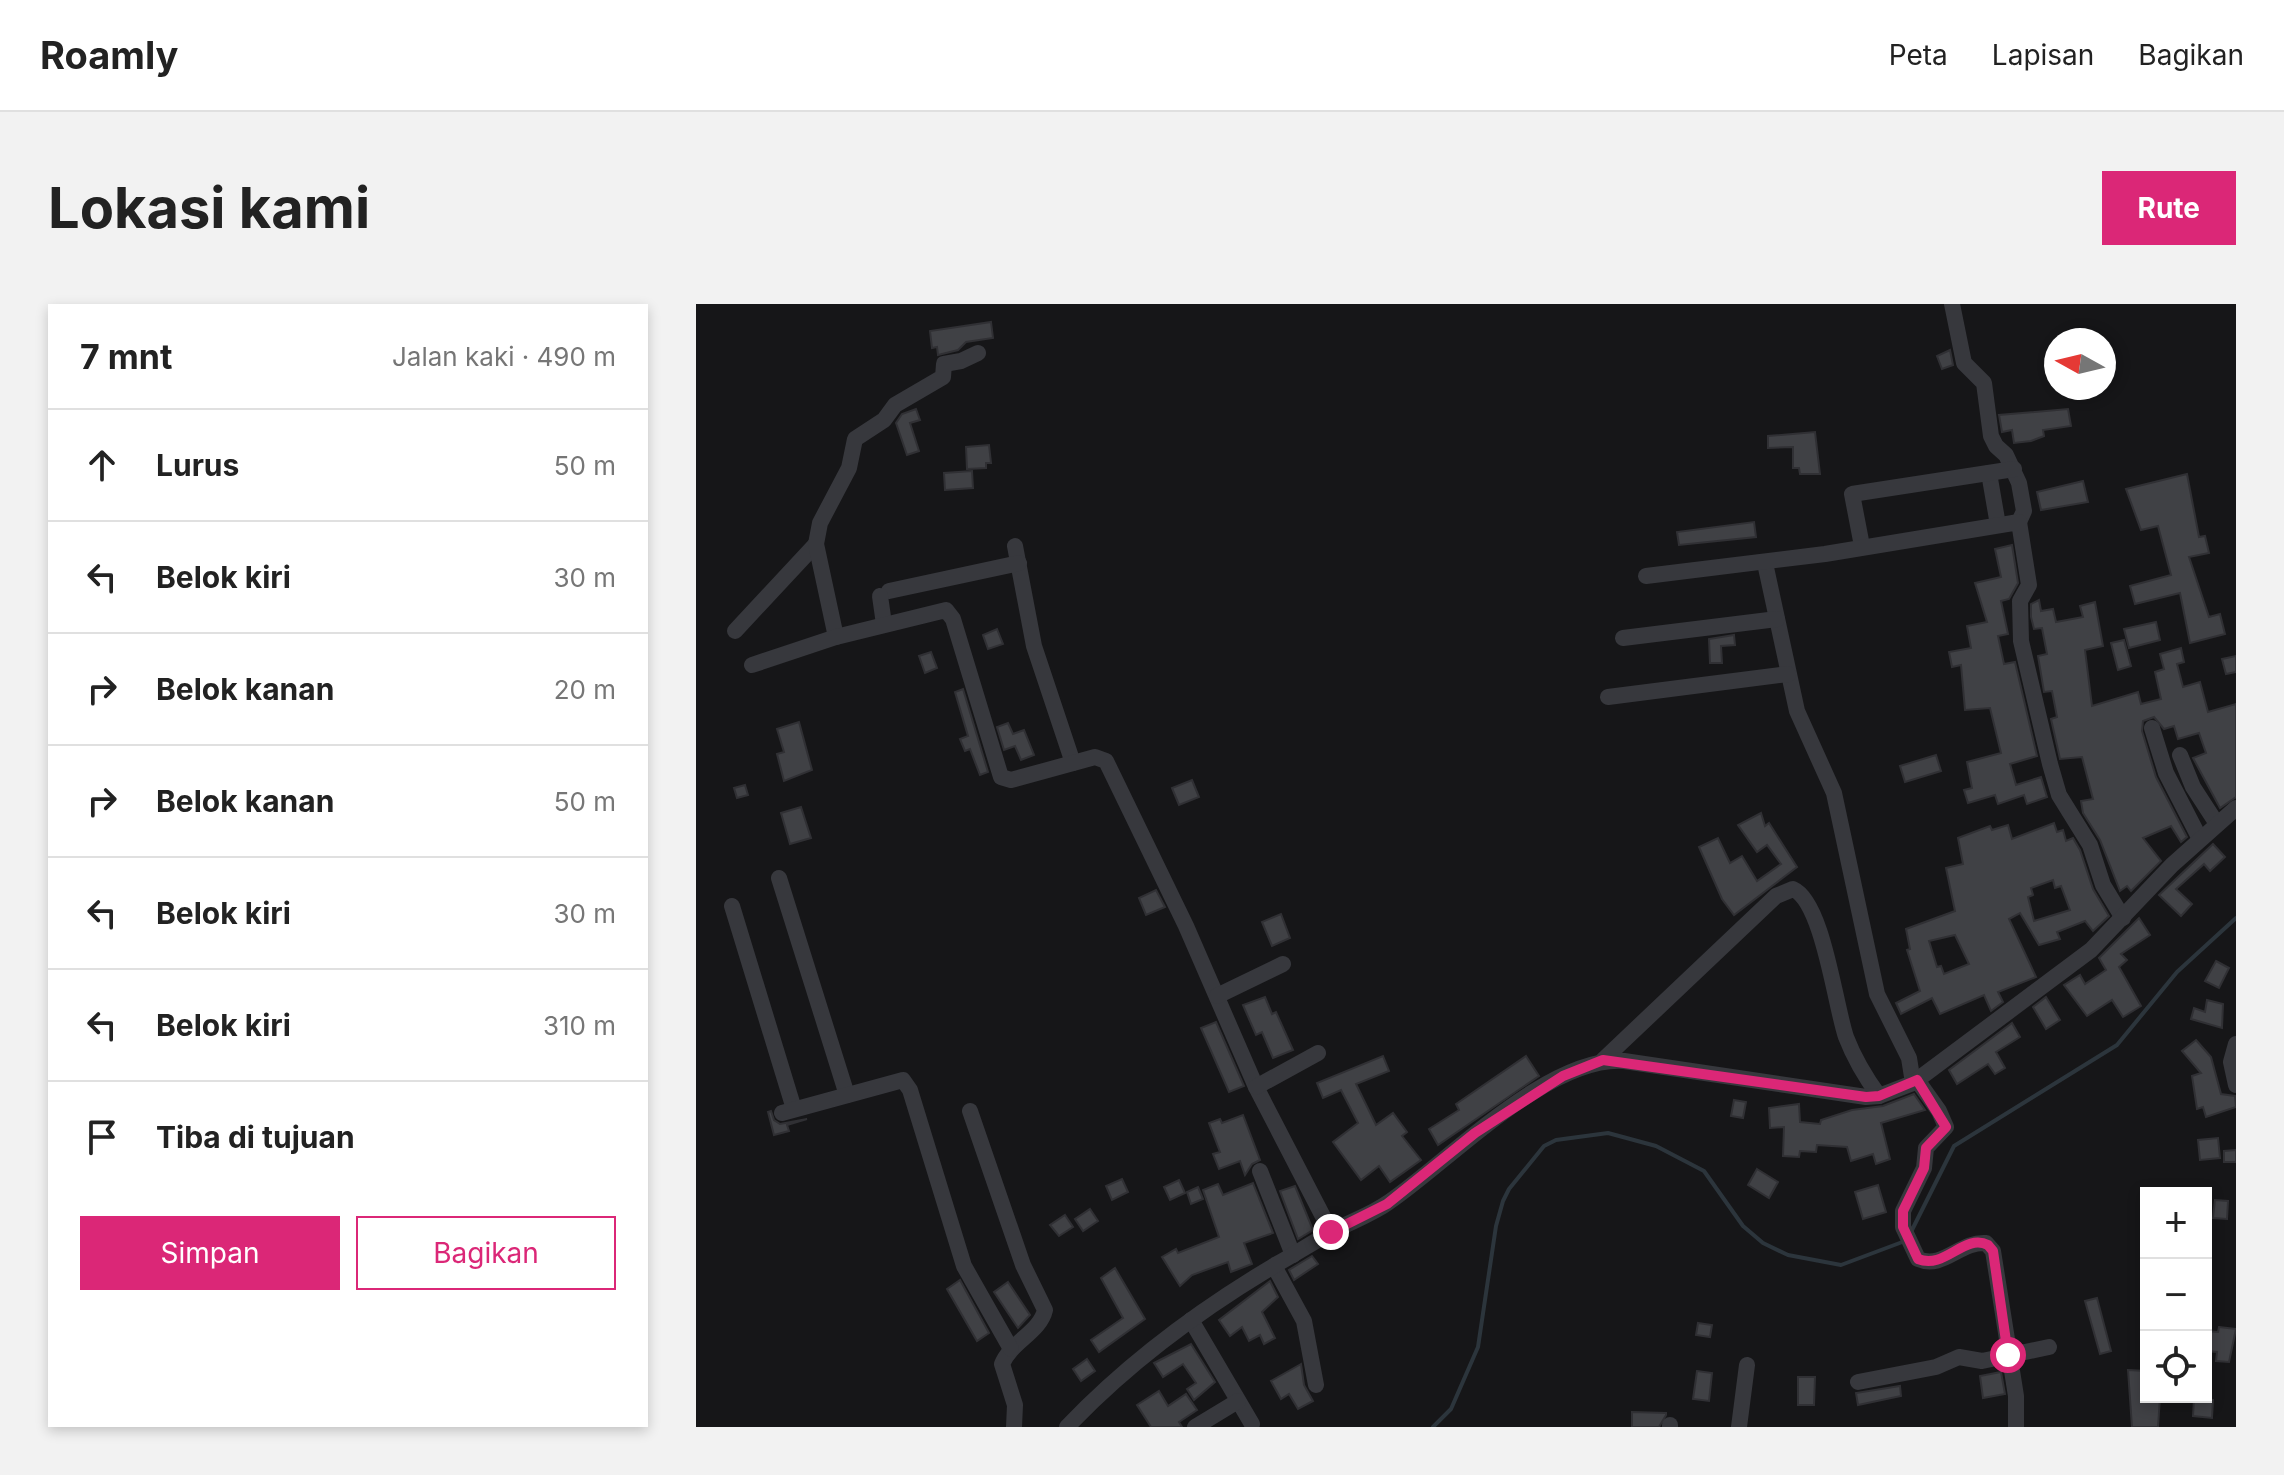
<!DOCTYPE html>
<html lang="id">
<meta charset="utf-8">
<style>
body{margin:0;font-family:Inter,sans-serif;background:#f2f2f2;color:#222}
.controls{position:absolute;right:24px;bottom:24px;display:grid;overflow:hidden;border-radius:0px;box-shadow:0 4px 12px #0003}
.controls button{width:72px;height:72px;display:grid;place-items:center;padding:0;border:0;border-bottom:2px solid #e0e0e0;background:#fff;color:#222;font:40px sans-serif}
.compass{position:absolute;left:1348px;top:24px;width:72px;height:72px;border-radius:50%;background:#fff;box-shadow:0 4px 12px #0003;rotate:278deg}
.stop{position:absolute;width:24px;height:24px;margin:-18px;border:6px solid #db2777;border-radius:50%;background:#fff}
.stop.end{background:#db2777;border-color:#fff;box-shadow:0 2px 8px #0008}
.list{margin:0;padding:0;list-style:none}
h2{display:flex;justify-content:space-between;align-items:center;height:104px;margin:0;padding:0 32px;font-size:34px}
h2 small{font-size:26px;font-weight:400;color:#767676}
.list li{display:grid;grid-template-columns:52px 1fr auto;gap:24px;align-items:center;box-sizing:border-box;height:112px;padding:0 32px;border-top:2px solid #e0e0e0}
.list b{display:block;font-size:30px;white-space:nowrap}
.list em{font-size:26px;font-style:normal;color:#767676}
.actions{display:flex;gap:16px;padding:24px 32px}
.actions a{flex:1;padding:18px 0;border:2px solid #db2777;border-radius:0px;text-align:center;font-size:28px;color:#db2777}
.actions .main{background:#db2777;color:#fff}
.icon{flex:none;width:44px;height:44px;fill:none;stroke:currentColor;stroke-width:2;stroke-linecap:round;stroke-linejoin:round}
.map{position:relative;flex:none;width:1540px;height:1123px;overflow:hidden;border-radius:0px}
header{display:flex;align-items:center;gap:48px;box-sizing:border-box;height:112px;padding:0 40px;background:#fff;border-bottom:2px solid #e0e0e0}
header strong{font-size:38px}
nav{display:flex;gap:44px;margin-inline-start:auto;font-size:28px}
.intro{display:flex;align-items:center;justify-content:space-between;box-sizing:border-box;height:192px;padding:0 48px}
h1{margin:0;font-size:56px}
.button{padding:20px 36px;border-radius:0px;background:#db2777;color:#fff;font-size:28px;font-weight:700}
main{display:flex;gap:48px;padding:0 48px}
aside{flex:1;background:#fff;border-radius:0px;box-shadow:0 4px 12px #0003}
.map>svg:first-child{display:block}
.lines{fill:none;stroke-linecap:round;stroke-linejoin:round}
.stream{stroke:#2c353c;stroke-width:4}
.building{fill:#404145;stroke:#303034;stroke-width:2;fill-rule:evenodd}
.minor{stroke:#37383d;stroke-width:16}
.route{stroke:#db2777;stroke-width:10}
</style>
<header>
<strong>Roamly</strong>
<nav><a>Peta</a><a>Lapisan</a><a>Bagikan</a></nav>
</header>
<div class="intro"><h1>Lokasi kami</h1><a class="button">Rute</a></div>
<main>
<aside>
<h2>7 mnt<small>Jalan kaki · 490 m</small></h2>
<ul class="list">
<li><svg class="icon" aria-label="ahead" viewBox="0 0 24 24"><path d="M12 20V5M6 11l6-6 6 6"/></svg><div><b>Lurus</b></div><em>50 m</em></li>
<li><svg class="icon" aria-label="left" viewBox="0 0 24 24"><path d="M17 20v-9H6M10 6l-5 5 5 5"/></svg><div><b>Belok kiri</b></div><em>30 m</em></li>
<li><svg class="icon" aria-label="right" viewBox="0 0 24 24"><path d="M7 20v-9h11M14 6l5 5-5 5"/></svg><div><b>Belok kanan</b></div><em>20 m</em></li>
<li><svg class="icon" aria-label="right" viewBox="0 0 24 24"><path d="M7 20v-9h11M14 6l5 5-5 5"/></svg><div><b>Belok kanan</b></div><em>50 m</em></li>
<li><svg class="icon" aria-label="left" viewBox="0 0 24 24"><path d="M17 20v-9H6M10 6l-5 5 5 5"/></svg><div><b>Belok kiri</b></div><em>30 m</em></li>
<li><svg class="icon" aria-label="left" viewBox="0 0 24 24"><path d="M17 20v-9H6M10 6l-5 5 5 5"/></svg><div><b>Belok kiri</b></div><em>310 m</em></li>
<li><svg class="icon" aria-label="arrive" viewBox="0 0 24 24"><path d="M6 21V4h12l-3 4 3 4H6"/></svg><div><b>Tiba di tujuan</b></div></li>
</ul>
<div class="actions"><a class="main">Simpan</a><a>Bagikan</a></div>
</aside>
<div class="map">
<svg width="1540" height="1123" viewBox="0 0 1540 1123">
<rect width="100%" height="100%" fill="#161618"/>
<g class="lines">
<g class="stream">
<path d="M1216 926 1258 842 1421 741 1481 668 1540 614"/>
<path d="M737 1123 755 1105 782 1043 800 922 807 897 813 885 848 842 860 836 912 829 960 842 1008 867 1047 922 1067 939 1092 951 1145 961 1209 937"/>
</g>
</g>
<g class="building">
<path d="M295 18 297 34 270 38 262 46 242 51 241 43 236 44 234 27Z"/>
<path d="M1254 46 1257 61 1246 65 1241 52Z"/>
<path d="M220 105 224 116 214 119 223 147 211 151 200 119 206 110Z"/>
<path d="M1372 105 1375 122 1347 126 1348 132 1335 137 1318 139 1316 126 1306 128 1303 111Z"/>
<path d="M1119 128 1124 170H1104L1103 164H1097V143L1072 144V132Z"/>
<path d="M293 141 295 159H290V164L271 165 270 143Z"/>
<path d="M276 167 277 184 249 186 248 169Z"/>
<path d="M1491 170 1503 233 1509 232 1513 249 1493 253 1513 313 1524 310 1529 330 1494 339 1484 289 1439 300 1434 282 1475 271 1462 222 1445 226 1430 185Z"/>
<path d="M1387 177 1392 198 1345 206 1341 188Z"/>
<path d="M1058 218 1060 233 983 241 981 228Z"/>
<path d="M1316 241 1322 279 1313 295 1305 297 1312 330 1302 332 1308 360 1319 358 1341 452 1314 460 1320 481 1345 473 1351 493 1331 500 1328 491 1302 500 1299 491 1272 499 1268 486 1276 484 1271 458 1305 449 1294 404 1269 406 1265 361 1256 363 1253 348 1275 344 1271 322 1291 318 1279 279 1305 273 1299 245Z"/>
<path d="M1343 296 1345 307 1357 305 1360 318 1387 313 1384 302 1399 298 1407 342 1389 346 1396 402 1442 388 1445 400 1465 395 1459 368 1468 365 1464 350 1485 344 1488 358 1481 360 1487 383 1504 378 1512 408 1540 400V493L1524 504 1497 454 1510 449 1503 429 1482 435 1478 422 1468 425 1458 413 1447 417 1446 427 1460 473 1491 533 1485 538 1475 522 1447 534 1465 557 1435 587 1431 582 1424 587 1404 536 1387 509 1385 497 1397 495 1386 453 1364 455 1355 415 1361 413 1356 387 1348 388 1342 352 1351 350 1346 324 1338 325 1335 313V300Z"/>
<path d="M1460 318 1464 336 1433 344 1428 325Z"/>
<path d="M301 325 307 340 292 345 287 331Z"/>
<path d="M1038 331 1039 341 1025 342 1026 359H1014L1013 335Z"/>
<path d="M1428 336 1435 362 1422 366 1415 339Z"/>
<path d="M235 348 241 364 229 369 223 352Z"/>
<path d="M1540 352V368L1530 370 1526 355Z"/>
<path d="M267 385 292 468 284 471 274 445 269 447 264 435 272 432 259 388Z"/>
<path d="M103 418 116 466 88 477 81 450 88 448 81 425Z"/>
<path d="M312 419 317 430 328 426 338 451 325 456 319 442 308 446 301 423Z"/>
<path d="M1240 451 1245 467 1209 478 1204 462Z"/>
<path d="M496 476 503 493 483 501 476 484Z"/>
<path d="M49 481 52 491 41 494 38 484Z"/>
<path d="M105 503 115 534 94 540 85 509Z"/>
<path d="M1065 509 1069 522 1073 519 1101 563 1038 611 1026 595 1003 543 1022 534 1034 559 1046 552 1061 577 1085 560 1071 541 1061 548 1042 521Z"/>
<path d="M1358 519 1361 528 1367 526 1370 537 1377 534 1384 546 1397 585 1413 612 1397 627 1389 617 1361 628 1364 635 1343 641 1324 609 1313 615 1340 673 1302 688 1307 698 1295 707 1288 691 1244 710 1236 694 1205 710 1200 699 1224 687 1211 646 1214 645 1210 625 1259 607 1250 564 1267 560 1262 534 1294 522 1296 526 1312 521 1316 535ZM1357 576 1359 584 1365 582 1374 606 1338 617 1332 593 1337 591 1335 584ZM1259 631 1273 660 1248 670 1245 662 1241 663 1233 637Z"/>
<path d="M1517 540 1529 553 1514 567 1508 560 1480 585 1496 600 1485 612 1463 591Z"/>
<path d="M460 586 469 603 450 611 443 594Z"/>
<path d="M585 610 594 634 576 642 566 618Z"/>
<path d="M1443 614 1454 631 1425 650 1431 656 1423 663 1445 702 1427 713 1416 696 1391 712 1368 681 1384 671 1389 680 1410 666 1403 654Z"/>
<path d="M1520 657 1533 664 1523 684 1509 677Z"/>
<path d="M569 693 576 710 580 708 597 746 577 754 566 728 560 731 547 701Z"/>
<path d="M1350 693 1364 716 1350 725 1337 703Z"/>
<path d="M1511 696 1527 700 1526 724 1495 715 1498 704 1509 708Z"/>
<path d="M520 718 548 782 533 788 505 724Z"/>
<path d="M1316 719 1324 733 1300 748 1309 764 1299 770 1292 760 1261 780 1253 766Z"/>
<path d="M1500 736 1515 753 1525 790 1539 792 1540 803 1510 813 1507 803 1501 805 1496 772 1505 769 1486 747Z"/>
<path d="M687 752 693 767 660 780 680 821 697 809 711 828 706 832 725 856 694 878 683 862 665 876 637 838 662 819 645 786 627 794 621 779Z"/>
<path d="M830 752 843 772 742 841 733 825 763 806 760 800Z"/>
<path d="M1218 790 1229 806 1185 819 1194 855 1180 860 1177 850 1155 857 1151 843 1121 841 1120 848 1104 847 1103 853 1087 852 1088 823 1074 824 1073 804 1103 800 1104 818 1124 820 1125 816 1156 806 1187 802Z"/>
<path d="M1038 796 1050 798 1047 814 1035 812Z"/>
<path d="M75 807 78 816 84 820 111 815 91 821 93 827 78 831 72 808Z"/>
<path d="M547 811 564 856 556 860 549 871 544 857 523 865 517 850 524 848 513 819 524 815 526 819Z"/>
<path d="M1522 834 1524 854 1504 856 1502 836Z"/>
<path d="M1540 846V858H1528V847Z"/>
<path d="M1061 865 1082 878 1073 894 1052 881Z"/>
<path d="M426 875 432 888 416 896 410 882Z"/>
<path d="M483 876 489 889 474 896 468 883Z"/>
<path d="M557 879 577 929 548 939 556 960 535 968 532 958 496 971 484 982 466 953 480 945 482 949 523 933 507 886 522 880 527 891Z"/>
<path d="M1182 881 1190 908 1167 915 1159 888Z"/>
<path d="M599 882 617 926 602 935 584 887Z"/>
<path d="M502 883 507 895 495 900 491 888Z"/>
<path d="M1519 896 1532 897 1531 915 1517 914Z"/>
<path d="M394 905 402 917 387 927 379 915Z"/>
<path d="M369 911 377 923 363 932 354 921Z"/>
<path d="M616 952 622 960 598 976 593 966Z"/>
<path d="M419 964 449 1015 403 1048 395 1036 427 1014 405 974Z"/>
<path d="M264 976 293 1029 281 1037 251 985Z"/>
<path d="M574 977 582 993 566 1008 579 1034 568 1040 564 1031 553 1037 546 1023 534 1032 523 1016Z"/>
<path d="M312 978 334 1011 322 1024 298 988Z"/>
<path d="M1401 994 1415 1047 1404 1050 1389 997Z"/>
<path d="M1002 1019 1016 1021 1014 1033 1000 1031Z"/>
<path d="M1523 1023 1540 1025 1533 1058 1520 1057 1521 1048 1510 1047V1027L1522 1028Z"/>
<path d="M495 1040 519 1078 498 1096 491 1085 500 1079 487 1060 467 1073 458 1059Z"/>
<path d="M391 1055 399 1067 385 1077 377 1065Z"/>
<path d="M605 1060 608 1081 617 1097 602 1105 593 1090 585 1095 575 1077Z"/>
<path d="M1432 1066 1450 1067V1093H1464L1462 1123H1436Z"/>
<path d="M1001 1067 1016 1069 1013 1097 997 1095Z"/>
<path d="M1305 1068 1309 1090 1287 1094 1284 1072Z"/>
<path d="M1102 1073H1119L1118 1101H1102Z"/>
<path d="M1204 1082 1205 1092 1162 1101 1160 1089Z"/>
<path d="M463 1087 472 1102 490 1090 501 1106 483 1118 486 1123H455L441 1101Z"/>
<path d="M1498 1094 1517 1096 1516 1114 1497 1112Z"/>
<path d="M936 1108 970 1109V1111L963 1123H936Z"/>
</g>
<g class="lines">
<g class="minor">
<path d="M1256 0 1268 59 1288 79 1295 132 1300 142 1310 151 1323 179 1328 207 1323 218"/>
<path d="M1293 169 1302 221"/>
<path d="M319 242 338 342 377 459"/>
<path d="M1166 242 1156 190 1318 165"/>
<path d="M1069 259 1101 407 1138 489 1181 690 1213 754 1217 779"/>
<path d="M950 272 1129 250 1323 218 1333 281 1324 297 1325 337 1354 460 1363 491 1394 541 1407 581 1427 614"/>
<path d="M193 287 323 259"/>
<path d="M184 292 188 320"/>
<path d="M39 327 120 240"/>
<path d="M140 333 120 240 124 219 153 164 159 135 188 116 199 101 247 73 248 60 265 57 282 49"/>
<path d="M927 334 1081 315"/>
<path d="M56 361 140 333 250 306 257 315 305 473 315 476 399 453 410 457 490 622 560 783 635 928"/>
<path d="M912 393 1092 370"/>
<path d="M1456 424 1470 469 1504 535"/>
<path d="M1484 451 1497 483 1521 520"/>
<path d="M83 574 151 791"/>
<path d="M36 602 98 805"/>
<path d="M521 692 587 660"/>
<path d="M1540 740 1535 758 1540 781"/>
<path d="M907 756 1080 592 1097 585C1127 598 1139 701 1150 733 1158 754 1170 774 1183 792"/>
<path d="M1221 776 1243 807 1250 823 1230 844 1228 864 1207 907V923L1222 955C1247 966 1264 937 1290 939L1297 947 1320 1092V1123"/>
<path d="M560 783 622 749"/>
<path d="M274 807 327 961 349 1006C344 1028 315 1038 306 1060L319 1101 318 1123"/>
<path d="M86 809 207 776 214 786 268 962 315 1045"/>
<path d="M564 867 597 951"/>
<path d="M578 962 608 1017 620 1081"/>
<path d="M495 1016 556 1120"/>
<path d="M1162 1078 1240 1063 1263 1053 1286 1057 1353 1043"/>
<path d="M974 1121V1123"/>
<path d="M371 1123C432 1059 505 1005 581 960 599 950 616 939 634 929 653 918 675 911 693 898 753 857 852 752 928 757L1170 793 1183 792 1217 779 1395 646 1476 561 1540 504"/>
<path d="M499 1123 542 1097"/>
<path d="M1043 1123 1051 1061"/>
</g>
</g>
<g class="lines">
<path class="route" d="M635 928 691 900 779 829 867 772 907 756 1170 793 1183 792 1221 776 1250 823 1230 844 1228 864 1207 907V923L1222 955C1249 966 1268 929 1292 941L1297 947 1312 1051"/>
</g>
</svg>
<div class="controls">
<button>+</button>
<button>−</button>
<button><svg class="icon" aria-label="locate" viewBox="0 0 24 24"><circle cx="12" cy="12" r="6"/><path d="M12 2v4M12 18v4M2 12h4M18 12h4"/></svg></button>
</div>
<svg class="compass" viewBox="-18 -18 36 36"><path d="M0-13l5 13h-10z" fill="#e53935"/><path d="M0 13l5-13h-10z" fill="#767676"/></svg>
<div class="stop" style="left:1312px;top:1051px"></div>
<div class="stop end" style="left:635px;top:928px"></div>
</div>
</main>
